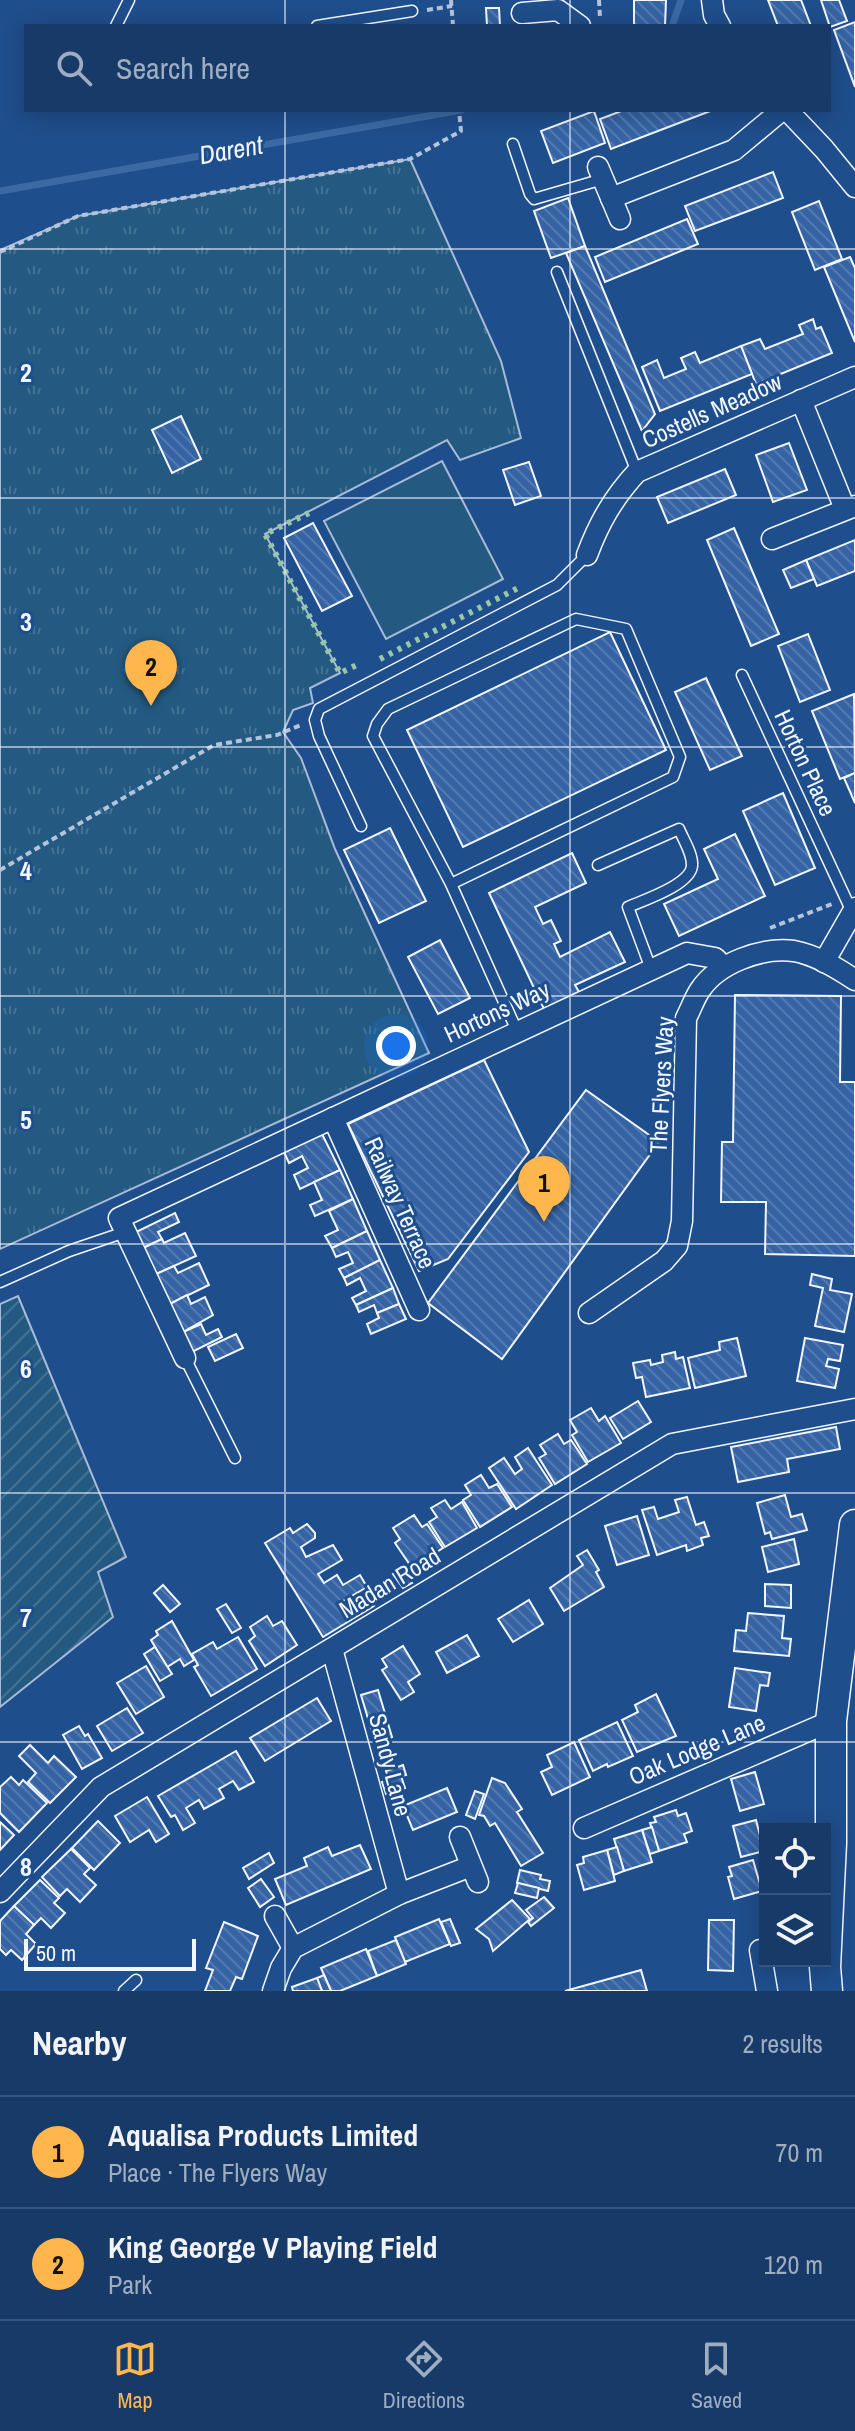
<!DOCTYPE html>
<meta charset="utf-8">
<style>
body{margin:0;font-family:"Archivo Narrow",sans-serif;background:#244571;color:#f1f3f6}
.controls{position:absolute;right:24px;bottom:24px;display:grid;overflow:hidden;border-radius:0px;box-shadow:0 4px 20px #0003}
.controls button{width:72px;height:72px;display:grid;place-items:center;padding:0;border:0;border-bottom:2px solid #36547d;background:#173a69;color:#f1f3f6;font:40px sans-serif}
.scale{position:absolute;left:24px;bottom:20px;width:172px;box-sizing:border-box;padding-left:8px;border:4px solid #f2f6ff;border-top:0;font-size:22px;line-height:28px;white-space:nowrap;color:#f2f6ff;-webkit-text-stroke:6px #1f4e8c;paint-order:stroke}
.you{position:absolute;left:396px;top:1046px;width:28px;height:28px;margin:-20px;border:6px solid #fff;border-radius:50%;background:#1a73e8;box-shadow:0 0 0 12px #1a73e833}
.badge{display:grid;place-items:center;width:52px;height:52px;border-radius:50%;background:#ffb74d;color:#111;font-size:26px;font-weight:700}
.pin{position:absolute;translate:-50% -66px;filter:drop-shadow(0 2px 4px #0008)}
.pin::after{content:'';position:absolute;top:42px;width:28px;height:24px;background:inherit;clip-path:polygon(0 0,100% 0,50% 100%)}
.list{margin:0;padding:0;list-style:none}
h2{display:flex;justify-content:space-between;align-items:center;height:104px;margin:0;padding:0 32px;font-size:34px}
h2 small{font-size:26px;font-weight:400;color:#9eadc0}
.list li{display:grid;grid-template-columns:52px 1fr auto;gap:24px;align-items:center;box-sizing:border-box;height:112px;padding:0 32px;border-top:2px solid #36547d}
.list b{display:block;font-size:30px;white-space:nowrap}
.list p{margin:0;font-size:26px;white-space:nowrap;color:#9eadc0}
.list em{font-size:26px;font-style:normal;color:#9eadc0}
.icon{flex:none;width:44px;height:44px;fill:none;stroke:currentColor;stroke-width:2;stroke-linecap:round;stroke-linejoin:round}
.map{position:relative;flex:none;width:855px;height:1991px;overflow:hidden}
.search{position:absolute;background:#173a69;box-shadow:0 4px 20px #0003;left:24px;right:24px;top:24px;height:88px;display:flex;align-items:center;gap:20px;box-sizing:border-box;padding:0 28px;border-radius:0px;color:#9eadc0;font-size:30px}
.sheet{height:328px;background:#173a69}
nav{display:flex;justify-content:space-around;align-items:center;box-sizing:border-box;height:112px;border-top:2px solid #36547d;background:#173a69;font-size:22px;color:#9eadc0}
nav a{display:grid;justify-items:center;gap:4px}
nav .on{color:#ffb74d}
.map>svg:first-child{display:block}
.grass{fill:#245a82;stroke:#a8bbd7;stroke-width:2}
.park{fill:url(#park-tufts);stroke:#a8bbd7;stroke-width:2}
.garden{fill:url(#garden-furrows);stroke:#a8bbd7;stroke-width:2}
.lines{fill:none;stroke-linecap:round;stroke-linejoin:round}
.stream{stroke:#3b69a3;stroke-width:7}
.building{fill:url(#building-back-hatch);stroke:#f2f6ff;stroke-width:2}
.lane-casing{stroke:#f2f6ff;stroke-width:13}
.street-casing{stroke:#f2f6ff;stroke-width:23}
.secondary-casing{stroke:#f2f6ff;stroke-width:33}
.path{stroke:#b3c4dc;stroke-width:4;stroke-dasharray:6 4;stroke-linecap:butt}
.lane{stroke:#1f4e8c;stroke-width:10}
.street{stroke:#1f4e8c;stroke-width:20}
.secondary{stroke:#1f4e8c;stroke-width:30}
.hedge{stroke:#97c8a6;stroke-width:6;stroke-dasharray:4 6;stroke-linecap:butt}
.grid{fill:none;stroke:#f2f6ff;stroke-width:2;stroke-opacity:0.55}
.labels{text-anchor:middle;stroke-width:6;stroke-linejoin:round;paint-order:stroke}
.street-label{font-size:24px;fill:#f2f6ff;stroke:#1f4e8c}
.water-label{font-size:26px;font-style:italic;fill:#f2f6ff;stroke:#1f4e8c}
.grid-label{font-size:26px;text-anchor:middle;font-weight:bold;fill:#f2f6ff;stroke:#1f4e8c;stroke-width:6;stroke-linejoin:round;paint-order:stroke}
</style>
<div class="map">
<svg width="855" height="1991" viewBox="0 0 855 1991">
<defs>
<pattern id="park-tufts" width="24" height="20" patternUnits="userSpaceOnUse" patternTransform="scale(2)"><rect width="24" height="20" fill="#245a82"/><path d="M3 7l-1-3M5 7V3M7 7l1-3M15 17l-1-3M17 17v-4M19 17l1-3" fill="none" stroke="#447295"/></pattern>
<pattern id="garden-furrows" width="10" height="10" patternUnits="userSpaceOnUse" patternTransform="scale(2)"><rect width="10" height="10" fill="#245a82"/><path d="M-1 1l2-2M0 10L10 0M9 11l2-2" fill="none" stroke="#447295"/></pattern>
<pattern id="building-back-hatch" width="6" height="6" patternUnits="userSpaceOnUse" patternTransform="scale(2)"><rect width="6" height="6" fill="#3563a3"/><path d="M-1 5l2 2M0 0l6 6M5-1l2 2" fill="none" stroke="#537ab1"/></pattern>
</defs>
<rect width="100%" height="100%" fill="#1f4e8c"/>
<path class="grass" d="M442 461 503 579 386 639 324 521Z"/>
<path class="park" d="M410 159 501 361 521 438 460 460 447 440 265 534 340 673 310 688 313 703 293 710 283 732 301 758 335 849 429 1053 0 1249V250L78 216Z"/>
<path class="garden" d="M18 1296 126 1557 98 1572 113 1617 0 1707V1304Z"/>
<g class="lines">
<g class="stream">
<path d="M672 26 681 0"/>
<path d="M0 191 462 110"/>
</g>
</g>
<g class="building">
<path d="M634 0H666L665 26H634Z"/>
<path d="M768 0H801L811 26H778Z"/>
<path d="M821 0H839L847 21 830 27Z"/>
<path d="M486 8H499L500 26H487Z"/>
<path d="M855 22V87L834 30Z"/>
<path d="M624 110H713L611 149 600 119Z"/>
<path d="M594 111 605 143 553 163 541 131Z"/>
<path d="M773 172 783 198 695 231 685 206Z"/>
<path d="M568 198 585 246 551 258 534 211Z"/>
<path d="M819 201 842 259 815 270 792 212Z"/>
<path d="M687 219 698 244 605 282 595 257Z"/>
<path d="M585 246 655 414 642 431 566 253Z"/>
<path d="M850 257 855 268V342L824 267Z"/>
<path d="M813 319 816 329 821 327 832 353 756 384 741 346 760 339 765 349 803 334 799 325Z"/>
<path d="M741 346 752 374 660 411 642 367 657 360 664 378 686 369 681 358 695 352 700 363Z"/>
<path d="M181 416 201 459 172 473 152 430Z"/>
<path d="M789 443 807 490 773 502 756 455Z"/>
<path d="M529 462 541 496 515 505 503 470Z"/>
<path d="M725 469 736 495 668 523 657 497Z"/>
<path d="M313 523 352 596 322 611 284 538Z"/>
<path d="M734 528 779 634 751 646 707 540Z"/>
<path d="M855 540V571L817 586 806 560Z"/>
<path d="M806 560 814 579 791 588 783 570Z"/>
<path d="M610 632 666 750 463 847 407 730Z"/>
<path d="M808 634 830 690 800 702 778 646Z"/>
<path d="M706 678 742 756 710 770 675 692Z"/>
<path d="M854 694 855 773 840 779 812 711Z"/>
<path d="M855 773V803L844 778Z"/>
<path d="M783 793 815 868 775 885 743 811Z"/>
<path d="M390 828 426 901 379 923 344 850Z"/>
<path d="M735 834 765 896 679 936 664 904 718 879 704 849Z"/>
<path d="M572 853 586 883 535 907 543 924 551 920 561 941 554 944 560 957 610 932 625 962 575 985 579 992 544 1009 489 893Z"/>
<path d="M440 940 470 998 438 1014 408 957Z"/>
<path d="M735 995 841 996 840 1082H855V1256L765 1254 766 1202H721L722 1142H733Z"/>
<path d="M484 1060 529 1152 448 1259 419 1271 348 1124Z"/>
<path d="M586 1090 659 1142 502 1359 428 1303Z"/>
<path d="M322 1134 340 1170 300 1189 294 1175 308 1168 302 1156 289 1163 284 1152Z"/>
<path d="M340 1170 353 1199 315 1216 310 1205 322 1200 314 1182Z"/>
<path d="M353 1199 367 1231 332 1248 325 1236 338 1230 329 1211Z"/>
<path d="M175 1213 179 1222 158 1232 162 1239 141 1249 134 1233Z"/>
<path d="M367 1231 380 1260 344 1278 339 1269 353 1263 348 1252 336 1257 332 1248Z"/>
<path d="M185 1233 196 1256 154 1275 141 1249 162 1239 164 1243Z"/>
<path d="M380 1260 393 1288 356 1305 352 1298 366 1291 360 1278 347 1285 344 1278Z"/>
<path d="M199 1263 209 1285 168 1305 154 1275 174 1266 178 1273Z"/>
<path d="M812 1274 832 1279 830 1290 852 1294 844 1332 815 1326 823 1288 810 1285Z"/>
<path d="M393 1288 399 1304 377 1313 374 1305 359 1312 356 1305Z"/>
<path d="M187 1295 191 1304 205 1297 213 1315 181 1333 168 1305Z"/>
<path d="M399 1304 406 1319 371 1334 367 1324 379 1318 377 1313Z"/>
<path d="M201 1324 206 1335 218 1329 222 1337 190 1353 181 1333Z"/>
<path d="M236 1334 243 1348 215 1361 208 1347Z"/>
<path d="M737 1338 746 1376 695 1388 688 1358 720 1350 719 1342Z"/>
<path d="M805 1338 843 1345 840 1361 828 1359 826 1366 839 1369 835 1388 797 1381Z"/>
<path d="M675 1352 676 1359 683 1357 690 1388 646 1397 642 1377 636 1378 633 1363 650 1360 651 1365 663 1362 662 1355Z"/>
<path d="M638 1401 651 1422 623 1439 610 1418Z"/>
<path d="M591 1408 599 1421 605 1416 621 1443 588 1462 572 1435 577 1432 570 1420Z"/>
<path d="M836 1427 840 1449 787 1459 789 1472 738 1482 731 1447Z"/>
<path d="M558 1434 564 1444 571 1440 587 1464 555 1484 539 1458 546 1454 540 1445Z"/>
<path d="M528 1448 552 1485 516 1509 489 1468 504 1458 515 1474 522 1469 515 1457Z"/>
<path d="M481 1475 489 1488 497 1484 512 1507 480 1527 463 1500 471 1495 465 1485Z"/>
<path d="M785 1495 791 1517 802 1514 807 1530 772 1539 770 1532 765 1534 757 1503Z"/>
<path d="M687 1497 696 1525 704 1522 709 1536 701 1538 703 1545 687 1551 686 1545 657 1555 642 1510 654 1507 658 1519 679 1512 675 1500Z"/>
<path d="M445 1500 451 1509 462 1502 477 1528 445 1547 429 1522 437 1517 431 1508Z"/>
<path d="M414 1515 422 1527 427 1524 443 1548 412 1568 395 1543 400 1539 393 1528Z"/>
<path d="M637 1516 649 1555 617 1565 605 1526Z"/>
<path d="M307 1524 315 1533V1538L301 1547 306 1557 333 1545 342 1560 318 1574 324 1583 337 1575 343 1585 360 1575 367 1587 338 1604 341 1608 368 1596 374 1606 323 1637 265 1543 290 1528 293 1533Z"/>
<path d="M794 1539 799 1564 768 1572 762 1547Z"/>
<path d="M587 1550 599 1570 596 1572 604 1587 564 1611 550 1588 583 1565 577 1556Z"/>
<path d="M402 1568 412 1583 403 1588 393 1574Z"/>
<path d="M765 1584 791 1585V1608L765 1606Z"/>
<path d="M163 1585 180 1604 170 1612 154 1593Z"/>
<path d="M529 1600 543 1624 513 1642 498 1619Z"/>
<path d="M226 1604 241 1628 232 1633 217 1609Z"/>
<path d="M748 1613 784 1616 782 1638 791 1639 789 1656 734 1651 736 1630 746 1631Z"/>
<path d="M267 1616 273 1626 282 1621 297 1645 265 1666 249 1641 255 1636 250 1627Z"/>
<path d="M172 1621 194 1660 184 1666 180 1659 167 1667 151 1640 158 1635 156 1631Z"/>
<path d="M467 1635 479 1656 447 1673 436 1652Z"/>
<path d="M238 1637 257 1669 211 1696 194 1667 198 1665 192 1654 213 1642 217 1649Z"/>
<path d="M403 1646 420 1674 408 1682 414 1692 401 1700 382 1670 387 1667 382 1659Z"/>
<path d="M155 1647 172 1674 160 1681 144 1654Z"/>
<path d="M146 1666 164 1697 136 1714 117 1683Z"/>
<path d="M735 1668 770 1673 768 1686 760 1685 756 1711 729 1707Z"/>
<path d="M378 1690 392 1737 375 1742 361 1695Z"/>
<path d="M656 1694 676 1736 637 1752 622 1720 638 1712 635 1705Z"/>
<path d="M317 1698 331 1721 265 1761 250 1738Z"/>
<path d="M127 1708 143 1733 112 1751 97 1726Z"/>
<path d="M617 1722 633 1756 608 1767 607 1764 593 1771 579 1740Z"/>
<path d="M79 1726 85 1736 88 1734 102 1758 82 1769 63 1735Z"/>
<path d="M574 1742 590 1777 552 1795 541 1772 552 1767 547 1755Z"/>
<path d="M30 1745 48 1763 54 1756 76 1777 50 1803 28 1782 36 1773 19 1756Z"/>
<path d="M236 1751 254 1782 239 1790 233 1781 219 1789 224 1798 204 1809 199 1800 186 1808 195 1823 183 1830 175 1815 171 1817 158 1796Z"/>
<path d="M403 1765 406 1775 401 1776 405 1788 386 1794 382 1782 389 1780 386 1771Z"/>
<path d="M755 1772 764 1804 740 1811 731 1779Z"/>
<path d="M11 1777 19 1785 23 1780 47 1803 19 1832 0 1813V1787Z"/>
<path d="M492 1778 505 1783 522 1809 517 1812 543 1853 521 1866 495 1823 490 1826 484 1816 479 1815Z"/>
<path d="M447 1788 457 1812 413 1830 403 1806Z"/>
<path d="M475 1791 484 1794 475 1819 466 1815Z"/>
<path d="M147 1797 169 1834 156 1842 149 1830 130 1842 115 1816Z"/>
<path d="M676 1810 678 1816 686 1813 692 1831 684 1834 687 1842 659 1851 650 1823 656 1822 654 1817Z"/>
<path d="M756 1820 764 1851 741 1857 733 1826Z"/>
<path d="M98 1821 120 1843 94 1870 72 1848Z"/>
<path d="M0 1822 14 1835 0 1850Z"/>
<path d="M652 1827 659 1851 650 1854 642 1830Z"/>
<path d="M642 1830 652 1862 624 1871 614 1839Z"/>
<path d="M360 1845 371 1869 286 1905 275 1879 307 1866 304 1858 328 1847 332 1856Z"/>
<path d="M617 1847 624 1871 614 1875 607 1850Z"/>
<path d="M71 1849 90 1868 84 1874 96 1885 80 1902 67 1889 60 1896 42 1877Z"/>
<path d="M607 1850 615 1881 584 1890 577 1865 584 1863 583 1857Z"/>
<path d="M269 1853 274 1863 249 1879 243 1868Z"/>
<path d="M753 1860 762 1891 734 1899 728 1877 732 1876 729 1867Z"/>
<path d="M520 1870 541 1875 540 1879 550 1881 548 1891 517 1883Z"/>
<path d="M261 1879 274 1897 260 1907 248 1888Z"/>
<path d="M40 1880 59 1898 54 1903 65 1913 51 1928 41 1918 34 1925 14 1906Z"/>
<path d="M518 1883 539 1888 537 1898 515 1893Z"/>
<path d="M544 1897 554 1908 531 1926 528 1922 533 1918 526 1910Z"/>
<path d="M512 1900 530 1919 493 1951 489 1939 476 1929Z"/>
<path d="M14 1906 34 1925 26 1934 36 1944 22 1960 11 1950 6 1955 0 1949V1921Z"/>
<path d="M439 1919 450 1944 405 1962 395 1937Z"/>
<path d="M450 1919 460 1943 451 1946 441 1922Z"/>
<path d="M709 1920H734L733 1971 708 1970Z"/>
<path d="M224 1922 258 1936 242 1979 236 1977 230 1991H205L213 1970 206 1968Z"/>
<path d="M396 1940 406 1964 377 1976 368 1951Z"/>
<path d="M366 1949 377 1976 340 1991H331L321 1968Z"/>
<path d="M641 1970 647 1991H565Z"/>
<path d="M324 1975 331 1991H322L317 1978Z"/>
<path d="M317 1978 322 1991H293L292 1987Z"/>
</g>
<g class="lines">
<g class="lane-casing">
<g id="lane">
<path d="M116 26 129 0"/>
<path d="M317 26 412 11"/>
<path d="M513 144 530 194 534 199 603 179"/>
<path d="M557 272 637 472"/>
<path d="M742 675 852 912"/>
<path d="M361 826 319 736 315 720 319 709 557 585 587 555"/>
<path d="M598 865 679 829C683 839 693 854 692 866 690 885 644 900 628 907L651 969"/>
<path d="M451 884 373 736 377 724 388 709 576 619 626 629 680 757 673 777 451 884 517 1031"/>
<path d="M0 1282 69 1251 125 1232"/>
<path d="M185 1358 235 1458"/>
<path d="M124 1991 136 1980"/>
</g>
</g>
<g class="street-casing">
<g id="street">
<path d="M712 0 714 15 720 26"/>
<path d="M522 13 558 10 580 26"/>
<path d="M787 110 824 149 855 187"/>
<path d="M598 167 620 219"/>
<path d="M611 198 734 150 782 110"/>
<path d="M801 400 845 509"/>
<path d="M772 539 855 506"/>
<path d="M587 555C599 523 613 498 637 472L855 377"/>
<path d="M824 962 855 908"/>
<path d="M333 1118 419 1310"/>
<path d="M589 1313 664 1261 677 1246 682 1221 686 1018C691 1009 694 999 700 990 718 963 761 947 794 951 816 955 837 968 855 980"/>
<path d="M185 1358 119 1218 687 953 715 958 724 967"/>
<path d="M332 1649 399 1894"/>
<path d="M584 1828 831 1721"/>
<path d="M460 1837 478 1882"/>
<path d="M0 1892 101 1787 672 1444 855 1409"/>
<path d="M275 1916 293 1948"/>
<path d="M760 1950 767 1991"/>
<path d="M273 1991 281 1968 293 1948 399 1894 471 1866"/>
</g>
</g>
<g class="secondary-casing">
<path id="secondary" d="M827 1991 825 1967 831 1843V1721L855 1525"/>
</g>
<g class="path">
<path d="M451 0 453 26"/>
<path d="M599 0 600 18"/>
<path d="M427 10 452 6"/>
<path d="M0 252 78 216 410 159 461 131 459 110"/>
<path d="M0 870 214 745 277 735 301 725"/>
<path d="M770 928 832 904"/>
</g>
<use href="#lane" class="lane"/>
<use href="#street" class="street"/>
<use href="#secondary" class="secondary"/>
<g class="hedge">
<path d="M309 513 265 534 340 673 359 664"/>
<path d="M380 659 518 588"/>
</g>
</g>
<path class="grid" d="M285 0V26M570 0V26M285 110V1991M570 110V1991M0 249H855M0 498H855M0 747H855M0 996H855M0 1244H855M0 1493H855M0 1742H855"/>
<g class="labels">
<g class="street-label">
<text transform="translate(712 411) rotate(-24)" y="8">Costells Meadow</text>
<text transform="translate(805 763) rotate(65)" y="8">Horton Place</text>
<text transform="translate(497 1012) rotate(-25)" y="8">Hortons Way</text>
<text transform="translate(662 1085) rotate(-87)" y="8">The Flyers Way</text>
<text transform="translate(400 1203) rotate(66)" y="8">Railway Terrace</text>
<text transform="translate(390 1583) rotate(-31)" y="8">Madan Road</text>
<text transform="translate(697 1750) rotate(-23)" y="8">Oak Lodge Lane</text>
<text transform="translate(390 1765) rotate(75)" y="8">Sandy Lane</text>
</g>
<g class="water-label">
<text transform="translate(231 150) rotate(-10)" y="9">Darent</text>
</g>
</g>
<g class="grid-label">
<text x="26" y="382">2</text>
<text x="26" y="631">3</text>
<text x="26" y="880">4</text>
<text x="26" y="1129">5</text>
<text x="26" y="1378">6</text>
<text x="26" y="1627">7</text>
<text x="26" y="1876">8</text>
</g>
</svg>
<div class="controls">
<button><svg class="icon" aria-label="locate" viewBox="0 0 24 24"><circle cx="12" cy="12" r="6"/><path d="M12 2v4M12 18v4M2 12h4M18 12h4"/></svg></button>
<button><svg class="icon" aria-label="layers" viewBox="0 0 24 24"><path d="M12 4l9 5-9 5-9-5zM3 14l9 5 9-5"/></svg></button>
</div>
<div class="scale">50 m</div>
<div class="you"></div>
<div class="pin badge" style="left:544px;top:1222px">1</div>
<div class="pin badge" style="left:151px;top:706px">2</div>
<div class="search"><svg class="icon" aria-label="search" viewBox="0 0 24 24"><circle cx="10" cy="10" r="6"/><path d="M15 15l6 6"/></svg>Search here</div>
</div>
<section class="sheet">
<h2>Nearby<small>2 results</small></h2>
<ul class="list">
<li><span class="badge">1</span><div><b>Aqualisa Products Limited</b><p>Place · The Flyers Way</p></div><em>70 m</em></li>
<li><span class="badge">2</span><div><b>King George V Playing Field</b><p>Park</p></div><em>120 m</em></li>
</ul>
</section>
<nav>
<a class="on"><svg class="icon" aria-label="map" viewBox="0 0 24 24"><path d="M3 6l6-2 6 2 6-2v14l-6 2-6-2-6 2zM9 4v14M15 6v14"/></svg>Map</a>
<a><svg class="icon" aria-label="directions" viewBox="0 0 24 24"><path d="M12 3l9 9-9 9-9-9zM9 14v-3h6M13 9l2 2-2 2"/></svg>Directions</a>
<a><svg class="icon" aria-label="saved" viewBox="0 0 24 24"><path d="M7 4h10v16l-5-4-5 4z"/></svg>Saved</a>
</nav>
